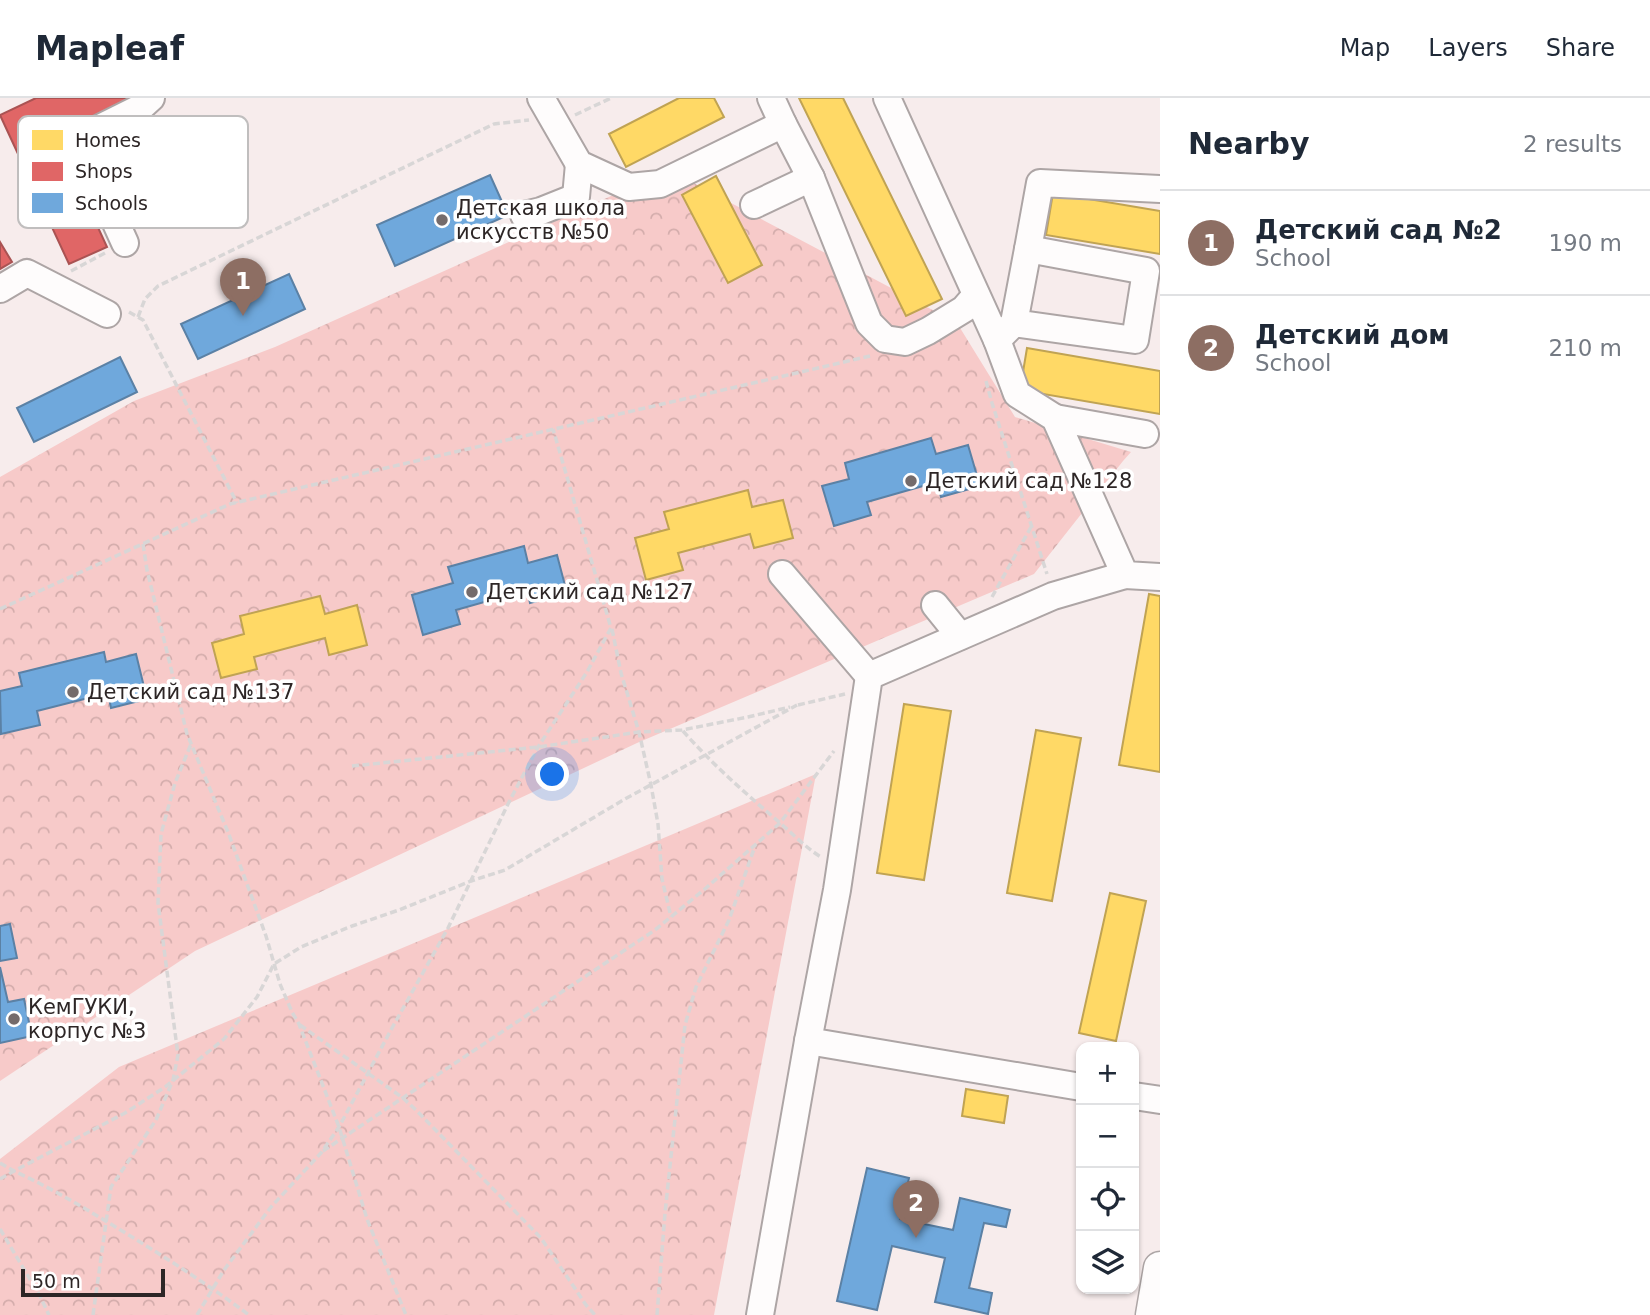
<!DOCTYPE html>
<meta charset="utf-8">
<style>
body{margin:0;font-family:"DejaVu Sans",sans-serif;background:#f6f6f7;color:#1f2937}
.controls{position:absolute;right:21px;bottom:21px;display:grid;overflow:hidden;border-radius:14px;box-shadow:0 2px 5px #0004}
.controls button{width:63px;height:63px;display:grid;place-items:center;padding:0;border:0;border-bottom:2px solid #e0e1e3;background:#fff;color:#1f2937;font:35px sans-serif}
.scale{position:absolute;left:21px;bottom:18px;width:144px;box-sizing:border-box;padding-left:7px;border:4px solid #2d2626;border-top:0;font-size:19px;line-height:24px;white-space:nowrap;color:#2d2626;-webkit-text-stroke:5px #fff;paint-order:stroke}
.you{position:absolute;left:553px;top:677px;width:24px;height:24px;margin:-18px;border:5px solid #fff;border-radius:50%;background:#1a73e8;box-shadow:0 0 0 10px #1a73e833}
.badge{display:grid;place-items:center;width:46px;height:46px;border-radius:50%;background:#746b6b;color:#fff;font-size:23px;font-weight:700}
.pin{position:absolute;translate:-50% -58px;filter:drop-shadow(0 2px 4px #0008)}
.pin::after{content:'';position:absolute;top:37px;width:24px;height:21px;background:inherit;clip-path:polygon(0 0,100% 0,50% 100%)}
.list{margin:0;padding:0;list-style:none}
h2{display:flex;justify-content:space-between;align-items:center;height:91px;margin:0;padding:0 28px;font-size:30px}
h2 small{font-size:23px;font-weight:400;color:#747a83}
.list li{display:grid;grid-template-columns:46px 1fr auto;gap:21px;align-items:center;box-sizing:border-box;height:105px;padding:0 28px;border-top:2px solid #e0e1e3}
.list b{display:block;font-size:26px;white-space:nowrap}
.list p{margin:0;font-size:23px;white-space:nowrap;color:#747a83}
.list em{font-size:23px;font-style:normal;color:#747a83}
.icon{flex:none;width:38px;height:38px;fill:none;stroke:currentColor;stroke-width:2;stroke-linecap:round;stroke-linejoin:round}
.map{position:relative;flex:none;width:1160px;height:1217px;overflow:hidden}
header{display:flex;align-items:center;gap:42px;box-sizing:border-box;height:98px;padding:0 35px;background:#fff;border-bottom:2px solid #e0e1e3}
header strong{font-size:33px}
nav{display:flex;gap:38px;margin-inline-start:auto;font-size:24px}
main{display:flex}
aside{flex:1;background:#fff}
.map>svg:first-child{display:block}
.forest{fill:url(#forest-crowns)}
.homes{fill:#ffd966;stroke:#c0a353;stroke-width:2}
.shops{fill:#e06666;stroke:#aa5353;stroke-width:2}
.schools{fill:#6fa8dc;stroke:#5b81a5;stroke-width:2}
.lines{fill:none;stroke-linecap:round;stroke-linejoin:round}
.minor-casing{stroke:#ada5a5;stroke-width:30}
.major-casing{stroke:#ada5a5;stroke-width:35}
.path{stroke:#d8d6d6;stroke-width:3.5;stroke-dasharray:7 3.5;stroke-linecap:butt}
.minor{stroke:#fefcfc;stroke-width:26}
.major{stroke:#fefcfc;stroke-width:32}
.poi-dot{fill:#746b6b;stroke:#fff;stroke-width:2.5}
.labels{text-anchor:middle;stroke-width:7;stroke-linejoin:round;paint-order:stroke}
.poi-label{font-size:21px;fill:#2d2626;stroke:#fff;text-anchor:start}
.key{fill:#fff;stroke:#c0bebe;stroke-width:2}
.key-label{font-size:19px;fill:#2d2626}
</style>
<header>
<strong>Mapleaf</strong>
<nav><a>Map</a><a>Layers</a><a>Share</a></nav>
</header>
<main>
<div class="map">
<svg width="1160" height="1217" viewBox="0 0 1160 1217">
<defs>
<pattern id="forest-crowns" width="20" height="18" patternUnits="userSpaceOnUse" patternTransform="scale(1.75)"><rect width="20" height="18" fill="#f7cac9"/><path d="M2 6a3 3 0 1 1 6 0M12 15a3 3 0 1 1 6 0" fill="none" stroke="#d4adac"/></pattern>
</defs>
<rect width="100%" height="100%" fill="#f7ecec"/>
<g class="forest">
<path d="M669 72 957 225 1015 319 1131 354 1123 363 1034 476 637 645 195 853 0 983V379L134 303 275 249Z"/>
<path d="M816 676 714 1217H0V1061L119 969Z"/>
</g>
<g class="homes">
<path d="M679 0H714L724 19 626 69 609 36Z"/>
<path d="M799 0H843L942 201 906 218Z"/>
<path d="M716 78 762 167 728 185 682 97Z"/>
<path d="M1053 95 1160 113V156L1046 137Z"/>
<path d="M1027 250 1160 273V316L1020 292Z"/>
<path d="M748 392 752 409 783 402 793 440 754 450 750 436 678 455 683 472 646 482 635 440 669 431 664 414Z"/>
<path d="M1149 496 1160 498V674L1119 667Z"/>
<path d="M320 498 325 516 357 507 367 547 329 557 325 540 254 559 257 571 221 580 212 545 244 536 240 518Z"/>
<path d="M904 606 951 613 924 782 877 775Z"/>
<path d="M1036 632 1081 640 1052 803 1007 795Z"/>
<path d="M1110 795 1146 803 1116 943 1079 935Z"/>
<path d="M966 991 1008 998 1004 1025 962 1018Z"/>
</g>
<g class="shops">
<path d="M36 0H127L128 2 55 36 107 149 69 166 0 17Z"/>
<path d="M0 144 12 164 0 171Z"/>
</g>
<g class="schools">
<path d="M490 77 508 117 395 168 377 127Z"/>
<path d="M289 176 305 211 198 261 181 226Z"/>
<path d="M120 259 137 294 34 344 17 310Z"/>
<path d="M931 340 936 356 968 347 980 388 941 399 937 384 867 404 871 417 834 428 822 388 849 381 845 365Z"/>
<path d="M524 448 528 465 557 457 567 495 530 505 527 492 456 512 460 526 423 537 412 497 453 485 448 469Z"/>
<path d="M104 554 106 564 136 556 147 601 111 610 108 595 37 613 40 627 1 636 0 593 22 588 19 575Z"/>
<path d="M10 826 17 860 0 863V828Z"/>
<path d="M0 869 8 904 24 901 32 938 0 945Z"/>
<path d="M867 1070 909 1080 900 1121 953 1132 960 1100 1010 1112 1006 1129 984 1125 969 1190 992 1195 988 1216 935 1204 945 1160 892 1148 877 1212 837 1203Z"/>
</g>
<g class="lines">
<g class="minor-casing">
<g id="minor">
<path d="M541 0 579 66 629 89 660 86 783 26 811 80 869 225 885 241 905 244 928 233 964 211 976 197"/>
<path d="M771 0 783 26"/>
<path d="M887 0 997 242 1017 296 1055 320 1125 477 1160 479"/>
<path d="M754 107 811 80"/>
<path d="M524 117 541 113 576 99 579 66"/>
<path d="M125 145 78 41 140 10 151 0"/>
<path d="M1028 151 1040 85 1160 91"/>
<path d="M0 191 27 175 107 216"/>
<path d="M997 242 1014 225 1135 242 1146 173 1028 151 1014 225"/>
<path d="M1055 320 1145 336"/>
<path d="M782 476 869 578"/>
<path d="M935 507 960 538"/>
<path d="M1081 989 808 943 837 792 869 578 1053 498 1125 477"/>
<path d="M1134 998 1160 1002"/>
<path d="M760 1217 808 943"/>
</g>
</g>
<g class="major-casing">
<path id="major" d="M1152 1217 1160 1170"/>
</g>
<g class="path">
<path d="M575 17 611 0"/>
<path d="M71 173 105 155"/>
<path d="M129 214 143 222 237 405"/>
<path d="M138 219 145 201 158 188 494 26 529 22"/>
<path d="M986 283 992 305 1047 476"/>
<path d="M143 446 147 472 187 636 228 734 266 838 280 886 292 914 299 926 339 1029 367 1121 406 1217"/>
<path d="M992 499 1031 429"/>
<path d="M0 511 230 406 870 258"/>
<path d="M612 531 621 575 639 634 651 687 658 726 662 781 671 819"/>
<path d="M798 607 845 596"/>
<path d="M683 633C712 666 745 695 779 724 793 736 806 750 821 759"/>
<path d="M352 668 538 649 639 634 682 632 748 619 790 609"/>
<path d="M300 927 403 1000 417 1013 541 1140 586 1207 595 1217"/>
<path d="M323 1053 655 832 706 790 780 725 834 653"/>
<path d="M0 1065 14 1073 125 1015 165 989 224 941 257 899 274 866 301 849 352 828 399 812 471 783 505 772 625 701 797 607"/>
<path d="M0 1081 14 1073C49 1089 81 1108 114 1128 160 1156 206 1185 249 1217"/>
<path d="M0 1131 40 1198 49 1217"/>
<path d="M93 1217 111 1089 156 1022 173 982 178 957 158 805 161 736 175 685 191 646"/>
<path d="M197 1217 224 1172 271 1109 321 1055 339 1029 392 930 448 830 508 706 538 649 587 574 611 530 553 331"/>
<path d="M657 1217 665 1115 685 927 696 889 729 822 755 748"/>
</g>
<use href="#minor" class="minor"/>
<use href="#major" class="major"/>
</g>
<g class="poi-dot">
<circle cx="442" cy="122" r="7"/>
<circle cx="911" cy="383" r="7"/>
<circle cx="472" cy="494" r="7"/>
<circle cx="73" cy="594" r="7"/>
<circle cx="14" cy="921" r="7"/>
</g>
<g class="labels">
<g class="poi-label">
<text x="456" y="117">Детская школа<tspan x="456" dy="24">искусств №50</tspan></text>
<text x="925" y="390">Детский сад №128</text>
<text x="486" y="501">Детский сад №127</text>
<text x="87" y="601">Детский сад №137</text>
<text x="28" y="916">КемГУКИ,<tspan x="28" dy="24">корпус №3</tspan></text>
</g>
</g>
<rect x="18" y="18" width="230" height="112" rx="10" class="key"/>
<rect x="32" y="32" width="31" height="20" fill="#ffd966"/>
<rect x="32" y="64" width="31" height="19" fill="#e06666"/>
<rect x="32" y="95" width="31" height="20" fill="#6fa8dc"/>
<g class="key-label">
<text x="75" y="49">Homes</text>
<text x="75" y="80">Shops</text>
<text x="75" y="112">Schools</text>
</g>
</svg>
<div class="controls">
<button>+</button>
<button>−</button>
<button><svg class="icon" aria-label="locate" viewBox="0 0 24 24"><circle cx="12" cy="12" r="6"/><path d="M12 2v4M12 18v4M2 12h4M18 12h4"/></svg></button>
<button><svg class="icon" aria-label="layers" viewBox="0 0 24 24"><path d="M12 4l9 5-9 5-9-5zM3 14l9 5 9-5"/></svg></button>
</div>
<div class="scale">50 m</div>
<div class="you"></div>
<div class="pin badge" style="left:243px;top:218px;background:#8d6e63">1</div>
<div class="pin badge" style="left:916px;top:1140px;background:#8d6e63">2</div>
</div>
<aside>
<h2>Nearby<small>2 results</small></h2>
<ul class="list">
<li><span class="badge" style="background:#8d6e63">1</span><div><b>Детский сад №2</b><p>School</p></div><em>190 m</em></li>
<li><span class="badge" style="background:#8d6e63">2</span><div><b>Детский дом</b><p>School</p></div><em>210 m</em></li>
</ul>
</aside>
</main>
